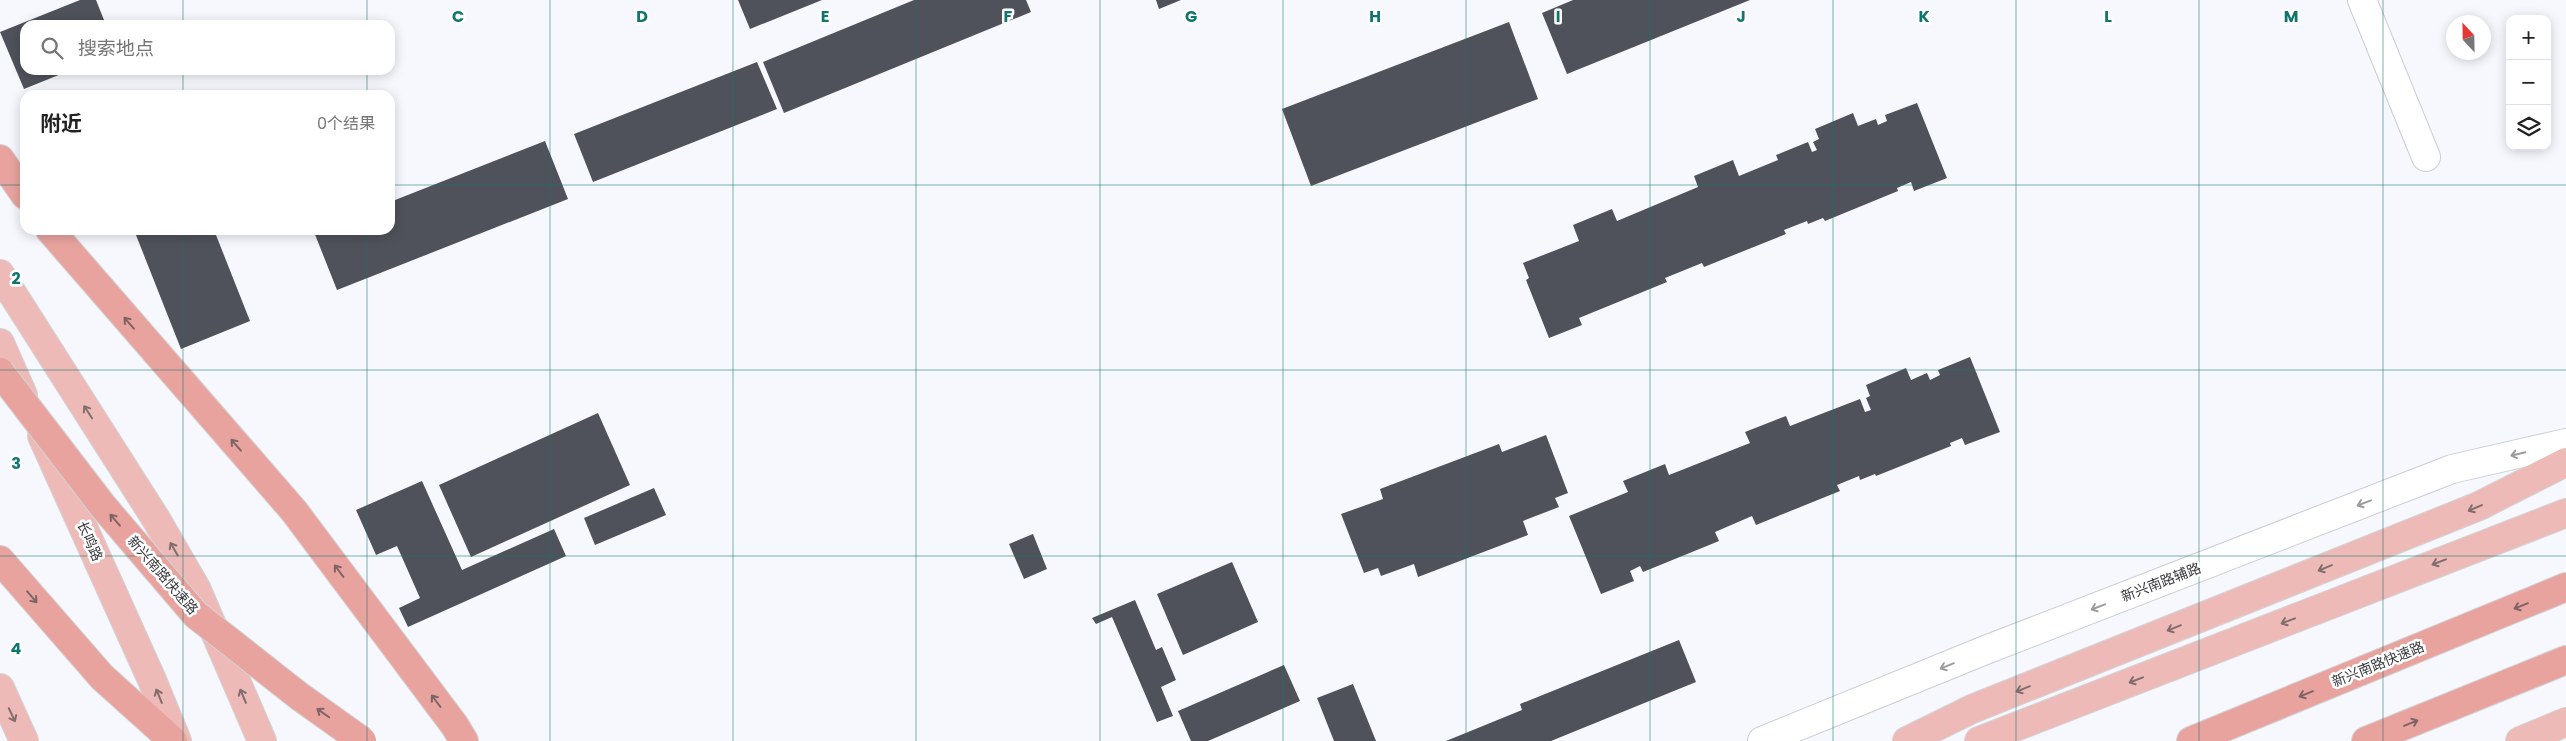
<!DOCTYPE html>
<html lang="zh">
<meta charset="utf-8">
<style>
body{margin:0;font-family:Poppins,"Noto Sans SC",sans-serif;background:#f6f6f6;color:#222}
.controls{position:absolute;right:15px;top:15px;display:grid;overflow:hidden;border-radius:10px;box-shadow:0 2px 12px #0003}
.controls button{width:45px;height:45px;display:grid;place-items:center;padding:0;border:0;border-bottom:1px solid #e0e0e0;background:#fff;color:#222;font:25px sans-serif}
.compass{position:absolute;left:2446px;top:15px;width:45px;height:45px;border-radius:50%;background:#fff;box-shadow:0 2px 12px #0003;rotate:338deg}
.list{margin:0;padding:0;list-style:none}
h2{display:flex;justify-content:space-between;align-items:center;height:65px;margin:0;padding:0 20px;font-size:21px}
h2 small{font-size:16px;font-weight:400;color:#767676}
.icon{flex:none;width:28px;height:28px;fill:none;stroke:currentColor;stroke-width:2;stroke-linecap:round;stroke-linejoin:round}
.map{position:relative;flex:none;width:2566px;height:741px;overflow:hidden}
.search{position:absolute;background:#fff;box-shadow:0 2px 12px #0003;left:20px;top:20px;width:375px;height:55px;display:flex;align-items:center;gap:12px;box-sizing:border-box;padding:0 18px;border-radius:15px;color:#767676;font-size:19px}
.panel{position:absolute;background:#fff;box-shadow:0 2px 12px #0003;left:20px;top:90px;width:375px;height:145px;border-radius:15px}
.map>svg:first-child{display:block}
.building{fill:#50525b}
.lines{fill:none;stroke-linecap:round;stroke-linejoin:round}
.minor-casing{stroke:#cbcdd7;stroke-width:30}
.primary-casing{stroke:#d3d3d4;stroke-width:30}
.trunk-casing{stroke:#d3d3d4;stroke-width:30}
.minor{stroke:#fff;stroke-width:28}
.primary{stroke:#eebab7;stroke-width:28}
.trunk{stroke:#e8a39f;stroke-width:28}
.trunk-bridge-casing{stroke:#d3d3d4;stroke-width:30;stroke-linecap:butt}
.trunk-bridge{stroke:#e8a39f;stroke-width:28}
.oneway{stroke:#7e6364}
.oneway2{stroke:#816d6e}
.oneway3{stroke:#9c9c9e}
.grid{fill:none;stroke:#0f766e;stroke-width:1;stroke-opacity:0.55}
.labels{text-anchor:middle;stroke-width:5;stroke-linejoin:round;paint-order:stroke}
.street-label{font-size:14px;fill:#38393d;stroke:#fff}
.grid-label{font-size:16px;text-anchor:middle;font-weight:bold;fill:#0f766e;stroke:#fff;stroke-width:5;stroke-linejoin:round;paint-order:stroke}
</style>
<div class="map">
<svg width="2566" height="741" viewBox="0 0 2566 741">
<rect width="100%" height="100%" fill="#f7f8fe"/>
<g class="building">
<path d="M80 0H96L106 25H25V70H71L24 89 0 32Z"/>
<path d="M738 0H822L750 29Z"/>
<path d="M914 0H1026L1031 12 784 113 763 62Z"/>
<path d="M1156 0H1181L1159 9Z"/>
<path d="M1573 0H1750L1567 74 1542 13Z"/>
<path d="M1509 22 1538 99 1311 186 1282 109Z"/>
<path d="M757 62 777 109 593 182 574 134Z"/>
<path d="M1917 103 1947 178 1914 191 1911 182 1897 188 1898 191 1825 221 1823 218 1808 224 1807 221 1784 230 1786 234 1704 267 1702 263 1665 278 1667 282 1579 318 1582 325 1549 338 1526 280 1529 278 1523 263 1579 241 1573 225 1612 209 1617 221 1698 187 1694 176 1733 160 1739 176 1778 160 1776 155 1808 142 1812 152 1817 150 1813 142 1819 139 1815 129 1853 113 1858 126 1876 119 1878 125 1887 121 1885 115Z"/>
<path d="M545 141 568 199 337 290 314 232 320 230H390V202Z"/>
<path d="M134 230H214L250 321 181 349Z"/>
<path d="M1970 357 2000 432 1965 445 1962 438 1950 443 1951 446 1876 476 1875 474 1860 480 1859 476 1837 485 1840 491 1756 525 1752 516 1715 532 1719 541 1643 572 1640 566 1630 571 1634 581 1601 594 1569 516 1628 492 1623 481 1665 464 1669 475 1750 443 1745 432 1786 416 1790 426 1860 399 1865 412 1871 410 1866 398 1870 396 1866 385 1906 368 1911 380 1927 373 1930 380 1940 375 1938 370Z"/>
<path d="M598 413 630 485 471 557 439 485Z"/>
<path d="M1546 435 1568 493 1555 498 1559 507 1523 521 1528 535 1418 577 1414 564 1381 576 1378 568 1364 573 1341 514 1383 499 1380 489 1499 444 1502 452Z"/>
<path d="M422 481 462 570 554 529 566 556 408 627 399 608 420 598 397 546 376 555 356 510Z"/>
<path d="M654 488 666 515 595 545 584 518Z"/>
<path d="M1033 534 1047 569 1024 579 1009 544Z"/>
<path d="M1232 562 1258 622 1183 655 1157 594Z"/>
<path d="M1135 600 1156 650 1162 647 1176 680 1161 687 1173 716 1157 722 1112 617 1096 624 1092 618Z"/>
<path d="M1679 640 1696 682 1551 741H1446L1522 710 1520 704Z"/>
<path d="M1284 665 1300 701 1208 741H1191L1178 711Z"/>
<path d="M1353 684 1376 741H1334L1317 698Z"/>
</g>
<g class="lines">
<g class="minor-casing">
<g id="minor">
<path d="M2362 0 2426 157"/>
<path d="M1762 741 1983 651 2452 469 2566 443"/>
</g>
</g>
<g class="primary-casing">
<g id="primary">
<path d="M0 274 156 519 196 588 262 741"/>
<path d="M0 343 23 395"/>
<path d="M42 436 152 680 177 741"/>
<path d="M0 688 24 741"/>
<path d="M1907 741 1972 709 2479 506 2566 462"/>
<path d="M1979 741 2566 513"/>
<path d="M2520 741 2566 722"/>
</g>
</g>
<g class="trunk-casing">
<g id="trunk">
<path d="M0 159 25 195"/>
<path d="M50 230 294 511 455 726 464 741"/>
<path d="M0 560 102 677 173 741"/>
<path d="M2191 741 2566 587"/>
<path d="M2366 741 2566 660"/>
</g>
</g>
<use href="#minor" class="minor"/>
<use href="#primary" class="primary"/>
<use href="#trunk" class="trunk"/>
<g class="trunk-bridge-casing">
<path id="trunk-bridge" d="M0 372 102 505 196 615 299 696 362 741"/>
</g>
<use href="#trunk-bridge" class="trunk-bridge"/>
</g>
<defs><path id="oneway-shaft" d="M-6 0H5M1.5-3L5.5 0L1.5 3" fill="none" stroke-width="1.6" stroke-linecap="round" stroke-linejoin="round" transform="scale(1.25)"/></defs>
<g class="oneway">
<use href="#oneway-shaft" transform="translate(129 323) rotate(-131)"/>
<use href="#oneway-shaft" transform="translate(236 445) rotate(-131)"/>
<use href="#oneway-shaft" transform="translate(115 520) rotate(-131)"/>
<use href="#oneway-shaft" transform="translate(339 571) rotate(-127)"/>
<use href="#oneway-shaft" transform="translate(32 597) rotate(49)"/>
<use href="#oneway-shaft" transform="translate(2521 606) rotate(158)"/>
<use href="#oneway-shaft" transform="translate(2306 694) rotate(158)"/>
<use href="#oneway-shaft" transform="translate(436 701) rotate(-127)"/>
<use href="#oneway-shaft" transform="translate(323 713) rotate(-145)"/>
<use href="#oneway-shaft" transform="translate(2411 723) rotate(-22)"/>
</g>
<g class="oneway2">
<use href="#oneway-shaft" transform="translate(88 412) rotate(-123)"/>
<use href="#oneway-shaft" transform="translate(2475 508) rotate(157)"/>
<use href="#oneway-shaft" transform="translate(174 549) rotate(-120)"/>
<use href="#oneway-shaft" transform="translate(2439 562) rotate(159)"/>
<use href="#oneway-shaft" transform="translate(2325 568) rotate(158)"/>
<use href="#oneway-shaft" transform="translate(2288 621) rotate(159)"/>
<use href="#oneway-shaft" transform="translate(2174 628) rotate(158)"/>
<use href="#oneway-shaft" transform="translate(2136 680) rotate(159)"/>
<use href="#oneway-shaft" transform="translate(2023 689) rotate(158)"/>
<use href="#oneway-shaft" transform="translate(159 696) rotate(-112)"/>
<use href="#oneway-shaft" transform="translate(243 696) rotate(-113)"/>
<use href="#oneway-shaft" transform="translate(12 715) rotate(65)"/>
</g>
<g class="oneway3">
<use href="#oneway-shaft" transform="translate(2518 454) rotate(167)"/>
<use href="#oneway-shaft" transform="translate(2364 503) rotate(159)"/>
<use href="#oneway-shaft" transform="translate(2098 607) rotate(159)"/>
<use href="#oneway-shaft" transform="translate(1947 666) rotate(158)"/>
</g>
<path class="grid" d="M183 0V25M367 0V25M550 0V741M733 0V741M916 0V741M1100 0V741M1283 0V741M1466 0V741M1650 0V741M1833 0V741M2016 0V741M2199 0V741M2383 0V741M183 70V95M367 70V95M0 185H25M390 185H2566M183 230V741M367 230V741M0 370H2566M0 556H2566"/>
<g class="labels">
<g class="street-label">
<text transform="translate(90 541) rotate(66)" y="5">长鸣路</text>
<text transform="translate(163 575) rotate(49)" y="5">新兴南路快速路</text>
<text transform="translate(2161 582) rotate(-21)" y="5">新兴南路辅路</text>
<text transform="translate(2378 664) rotate(-22)" y="5">新兴南路快速路</text>
</g>
</g>
<g class="grid-label">
<text x="458" y="22">C</text>
<text x="642" y="22">D</text>
<text x="825" y="22">E</text>
<text x="1008" y="22">F</text>
<text x="1191" y="22">G</text>
<text x="1375" y="22">H</text>
<text x="1558" y="22">I</text>
<text x="1741" y="22">J</text>
<text x="1924" y="22">K</text>
<text x="2108" y="22">L</text>
<text x="2291" y="22">M</text>
<text x="16" y="284">2</text>
<text x="16" y="469">3</text>
<text x="16" y="654">4</text>
</g>
</svg>
<div class="controls">
<button>+</button>
<button>−</button>
<button><svg class="icon" aria-label="layers" viewBox="0 0 24 24"><path d="M12 4l9 5-9 5-9-5zM3 14l9 5 9-5"/></svg></button>
</div>
<svg class="compass" viewBox="-18 -18 36 36"><path d="M0-13l5 13h-10z" fill="#e53935"/><path d="M0 13l5-13h-10z" fill="#767676"/></svg>
<div class="search"><svg class="icon" aria-label="search" viewBox="0 0 24 24"><circle cx="10" cy="10" r="6"/><path d="M15 15l6 6"/></svg>搜索地点</div>
<section class="panel">
<h2>附近<small>0个结果</small></h2>
<ul class="list">
</ul>
</section>
</div>
